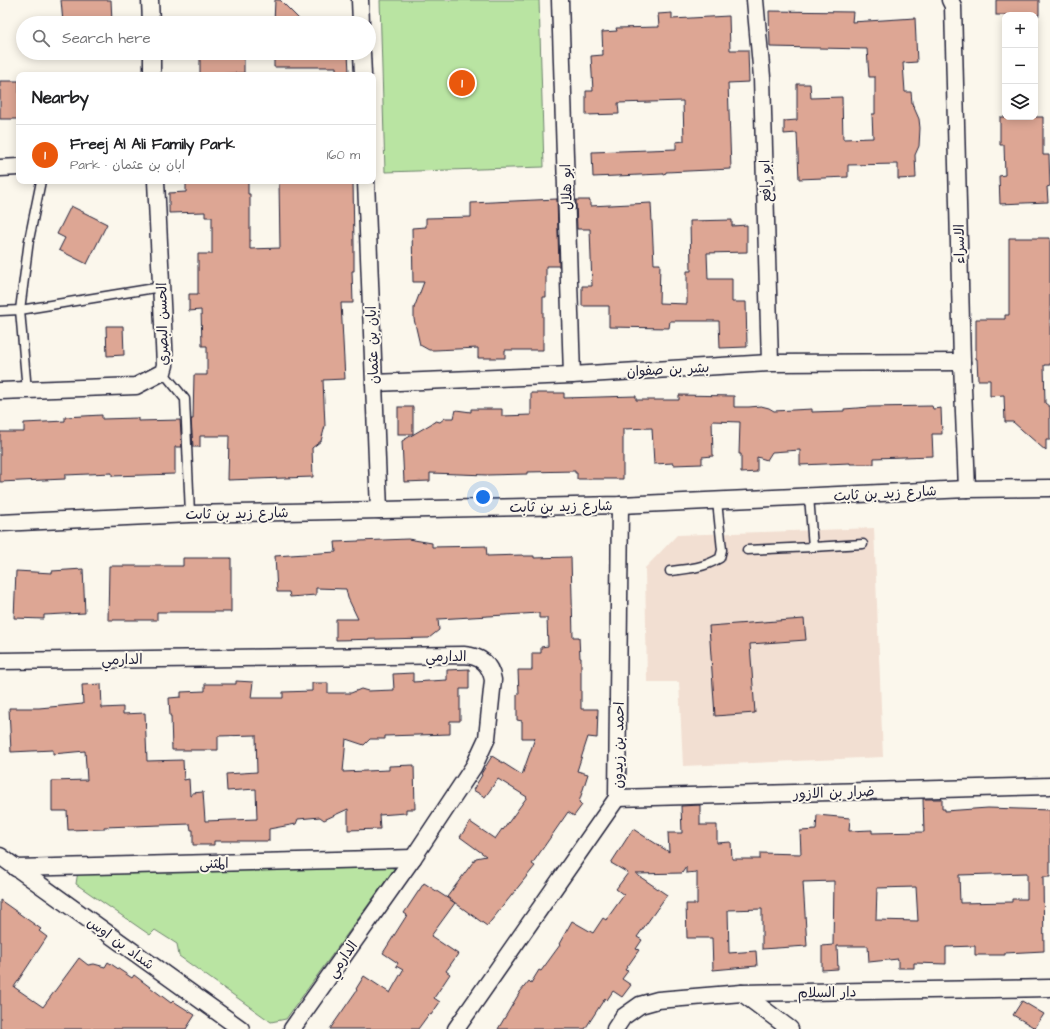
<!DOCTYPE html>
<meta charset="utf-8">
<style>
body{margin:0;font-family:"Architects Daughter","Playpen Sans Arabic",sans-serif;background:#f2f2f2;color:#202124}
.controls{position:absolute;right:12px;top:12px;display:grid;overflow:hidden;border-radius:8px;box-shadow:0 2px 10px #0003}
.controls button{width:36px;height:36px;display:grid;place-items:center;padding:0;border:0;border-bottom:1px solid #e0e0e0;background:#fff;color:#202124;font:20px sans-serif}
.you{position:absolute;left:483px;top:497px;width:14px;height:14px;margin:-10px;border:3px solid #fff;border-radius:50%;background:#1a73e8;box-shadow:0 0 0 6px #1a73e833}
.badge{display:grid;place-items:center;width:26px;height:26px;border-radius:50%;background:#ea580c;color:#fff;font-size:13px;font-weight:700}
.pin{position:absolute;translate:-50% -50%;border:2px solid #fff;box-shadow:0 1px 4px #0006}
.list{margin:0;padding:0;list-style:none}
h2{display:flex;justify-content:space-between;align-items:center;height:52px;margin:0;padding:0 16px;font-size:17px}
h2 small{font-size:13px;font-weight:400;color:#757577}
.list li{display:grid;grid-template-columns:26px 1fr auto;gap:12px;align-items:center;box-sizing:border-box;height:60px;padding:0 16px;border-top:1px solid #e0e0e0}
.list b{display:block;font-size:15px;white-space:nowrap}
.list p{margin:0;font-size:13px;white-space:nowrap;color:#757577}
.list em{font-size:13px;font-style:normal;color:#757577}
.icon{flex:none;width:22px;height:22px;fill:none;stroke:currentColor;stroke-width:2;stroke-linecap:round;stroke-linejoin:round}
.map{position:relative;flex:none;width:1050px;height:1029px;overflow:hidden}
.search{position:absolute;background:#fff;box-shadow:0 2px 10px #0003;left:16px;top:16px;width:360px;height:44px;display:flex;align-items:center;gap:10px;box-sizing:border-box;padding:0 14px;border-radius:22px;color:#757577;font-size:15px}
.panel{position:absolute;background:#fff;box-shadow:0 2px 10px #0003;left:16px;top:72px;width:360px;height:112px;border-radius:8px}
.map>svg:first-child{display:block}
.built{fill:#f2dfd2}
.green{fill:#b9e4a2;stroke:#6e836e}
.building{fill:#dda694;stroke:#22223b;fill-rule:evenodd}
.lines{fill:none;stroke-linecap:round;stroke-linejoin:round}
.lane-casing{stroke:#22223b;stroke-width:11}
.street-casing{stroke:#22223b;stroke-width:19}
.lane{stroke:#fbf7ec;stroke-width:8}
.street{stroke:#fbf7ec;stroke-width:16}
.labels{text-anchor:middle;stroke-width:4;stroke-linejoin:round;paint-order:stroke}
.street-label{font-size:14px;fill:#22223b;stroke:#fbf7ec}
</style>
<div class="map">
<svg width="1050" height="1029" viewBox="0 0 1050 1029">
<rect width="100%" height="100%" fill="#fbf7ec"/>
<filter id="ink" filterUnits="userSpaceOnUse"><feTurbulence type="fractalNoise" baseFrequency=".025" numOctaves="2"/><feDisplacementMap in="SourceGraphic" scale="8" xChannelSelector="R" yChannelSelector="G"/><feConvolveMatrix kernelMatrix="1 2 1 2 8 2 1 2 1" color-interpolation-filters="sRGB"/></filter>
<g filter="url(#ink)">
<path class="built" d="M874 528 883 757 683 766 679 682H647L645 568 677 535Z"/>
<g class="green">
<path d="M380 0H539L544 167 385 172Z"/>
<path d="M384 863 394 869 286 1019 271 1022 179 956 177 944 155 930 150 935 76 884 78 871Z"/>
</g>
<g class="building">
<path d="M61 0H111L112 23H63Z"/>
<path d="M275 0H280L303 23H274Z"/>
<rect x="996" y="0" width="43" height="15"/>
<path d="M769 11 853 12 852 22 915 18 917 62 903 63 905 92H911L912 103 919 119 920 128 919 146 915 155 916 178 898 179V164L848 165V177L799 179 797 133 784 134V121L797 120V84H810L811 98 842 97 843 139 873 138 872 114H875V77H869L867 49 770 47Z"/>
<path d="M672 13V19L729 16 730 50H748L749 82 728 83 731 169 666 172V173L663 174 593 177 592 152 676 149V142L684 141 683 101 618 103 619 114 586 115V91H593L591 56 603 55 602 32 617 31 616 28 659 27 658 14Z"/>
<path d="M206 53H244V73L200 74V54H206Z"/>
<path d="M274 53H348L349 72H336V67H274Z"/>
<rect x="0" y="81" width="19" height="38"/>
<path d="M1000 117H1043V155H1049L1050 186 1047 187 1048 202 1000 204 999 176 1005 175 1004 145H1000Z"/>
<path d="M215 181H248V194H250V249L280 248 279 181H353L354 245V271H352L353 303H341L345 379 323 380 325 426 321 441 312 448 313 477 228 480 229 436H200V447H193L191 419H193L194 375H207V346H202L201 310 189 311V294H198V254H212V217H205V212L169 213V193L186 192V183L215 182Z"/>
<path d="M557 199 559 266H546V297H543V350H505V358H478V348L435 350H429L420 345 414 319V308L424 282H413L412 228 426 227V218L471 217V203Z"/>
<path d="M576 200H590V206L651 203 654 264H660L659 303 687 304V271H691L690 221 732 220V226L747 225V252L707 253 708 279H732V302H746L747 347 720 348 719 321H670L669 328 609 327V306H582V286H592L590 229H577Z"/>
<path d="M71 206 107 224 87 264 59 250 65 238 57 234Z"/>
<path d="M1009 238H1050V365H1044L1045 403 1050 407V440H1046V451L1013 422H1005L1004 395 990 396V380H978L977 359H976V319H1005V315H1009Z"/>
<path d="M106 326H123L124 355 107 356Z"/>
<path d="M531 393H564V398L636 396V400H679V395L734 396V407H749L761 406 769 408 774 411 812 409V412L844 411V409L870 407 932 406 933 409 941 408 942 434H932L933 456 874 458V464H850V463L800 465V450L772 452 767 460 757 457V472L741 473V454H739L740 422 712 421 713 456 702 457V464L673 465V463L654 464 652 428 623 429V479H577V473H575V471L527 472V474L487 475 430 473V481L404 482 402 441 436 421 440 422 445 418H454L456 410 471 412V409H502V416L531 415Z"/>
<rect x="398" y="407" width="15" height="27"/>
<path d="M102 415V419L138 418V421L180 420 182 447H175V474L112 476V473L65 475V479L0 482V432H24V423L65 421V417Z"/>
<path d="M408 539 432 543V547L486 546 487 556 523 555V556H534V558L571 557 573 637H579L580 658H581V709H598L597 738 588 737 577 771 588 774 579 802 582 805 574 816 568 812 532 864 535 866 487 926 447 897 476 858 486 856 460 837 470 822 495 839 502 829 503 830 527 797 498 779 485 797 473 790 482 775 481 774 492 756 522 775 535 738H522V721L517 720V695L519 694 518 670H532V653H541V647L548 646 547 618H539V613L438 619 439 630 429 638 336 640V619H358L348 598 346 589 316 588V595L290 597 289 592H277L275 556 336 552 335 542Z"/>
<path d="M183 558H231V612H157V620H108L109 566H183Z"/>
<path d="M83 569 85 613 44 615V619L14 618 16 571 52 573V571Z"/>
<path d="M804 619 806 640 750 644 755 713 715 716 709 626Z"/>
<path d="M469 669V689H460V721H450V734L385 736V739H370L364 745 346 739 343 772 389 770V766L414 765 415 809H406V813L379 815 380 829 348 830V809L324 820 320 817 298 819 296 824 269 829V841H214V845H193V830H191L190 824 104 827V829L68 830 67 811H52V781L87 780 85 751 53 754V750L11 752 9 708H39L83 704 82 685 101 684 102 708 123 707V714L145 713 147 761 183 760 184 780 189 779 190 796 192 795V793L203 792 205 821 257 819 256 789 227 791 226 774 257 772 256 735 218 736V750H172L171 716H170L169 698 181 697V692L205 691V684H236V681L253 682 251 698H283V692L312 691V683H328V693H351L361 689 368 691 394 690 393 674 413 673V682L447 680V670Z"/>
<path d="M923 799H942V809H945V811L988 808 1050 810V877H1043L1044 951 1005 953V955H975V946L946 947V964L914 963V968H898V959L869 962 868 946H837L838 969 822 970V946L833 945 834 881 803 882 807 946 762 949V909L728 910 729 953 756 951 757 966 713 970 712 938H687L686 904H697V872L686 873V867L682 873 636 874 667 895 637 937 642 940 636 949 639 950 625 970 628 971 622 979 631 985 622 997 613 991 607 1000 605 998 585 1029H498L520 992 529 981 531 983 539 970 541 971 560 945 559 944 572 921 593 933 603 918 606 920 624 895 616 889 628 873 611 863 633 829 669 852 668 833H682L681 806 700 805V825H717V843L731 842 732 859H760V853L801 854 800 831 816 830 817 815 850 818 849 831 872 830V833L924 832ZM1027 873V899H1012V902L960 903 959 875ZM916 887 918 921 876 920 877 888Z"/>
<path d="M424 883 455 903 431 936 458 954 446 971 450 974 434 998 440 1002 431 1015 429 1014 418 1029H330L357 990 356 989 364 976 390 993 403 970 396 966 398 963 383 953 407 915 404 913Z"/>
<path d="M0 900 41 929 39 931 47 937 14 987 43 1007 79 958 88 965 94 964 105 967 108 962 132 978 134 975 171 1003 173 1001 195 1015 186 1029H0Z"/>
<path d="M1022 1001 1044 1014 1035 1028 1013 1015Z"/>
</g>
<g class="lines">
<g class="lane-casing">
<g id="lane">
<path d="M0 311 20 310 29 240 41 181"/>
<path d="M163 372 185 399 190 514"/>
<path d="M27 391 20 310 161 287"/>
<path d="M809 496 813 547 863 544"/>
<path d="M747 550 813 547"/>
<path d="M670 571C689 569 703 568 720 558L722 550 717 501"/>
</g>
</g>
<g class="street-casing">
<g id="street">
<path d="M150 0 151 23"/>
<path d="M360 0 361 23"/>
<path d="M560 0 572 375"/>
<path d="M755 0 762 77 770 363"/>
<path d="M950 0 953 6 962 362 967 489"/>
<path d="M152 53V75"/>
<path d="M362 53 363 75"/>
<path d="M0 168 19 167"/>
<path d="M366 181 379 510"/>
<path d="M374 383 572 375 770 363 962 362"/>
<path d="M0 391 136 386 163 372 165 365 156 181"/>
<path d="M0 523 190 514 620 505 967 489 1050 488"/>
<path d="M0 661 464 655C481 656 490 664 493 680L487 738 474 766 413 858 292 1029"/>
<path d="M617 798 1050 786"/>
<path d="M0 856 241 1029"/>
<path d="M16 868 413 858"/>
<path d="M742 993 790 1029"/>
<path d="M456 1029 617 798 620 505"/>
<path d="M615 1029 623 1017 640 1005 658 1000 742 993 1050 988"/>
</g>
</g>
<use href="#lane" class="lane"/>
<use href="#street" class="street"/>
</g>
</g>
<g class="labels">
<g class="street-label">
<text transform="translate(765 181) rotate(-92)" y="5">ابو رافع</text>
<text transform="translate(566 187) rotate(-92)" y="5">ابو هلال</text>
<text transform="translate(959 244) rotate(-91)" y="5">الاسراء</text>
<text transform="translate(162 324) rotate(-91)" y="5">الحسن البصري</text>
<text transform="translate(372 345) rotate(-92)" y="5">ابان بن عثمان</text>
<text transform="translate(668 369) rotate(-3)" y="5">بشر بن صفوان</text>
<text transform="translate(885 493) rotate(-3)" y="5">شارع زيد بن ثابت</text>
<text transform="translate(561 506) rotate(-1)" y="5">شارع زيد بن ثابت</text>
<text transform="translate(237 513) rotate(-1)" y="5">شارع زيد بن ثابت</text>
<text x="446" y="661">الدارمي</text>
<text transform="translate(122 659) rotate(-1)" y="5">الدارمي</text>
<text transform="translate(618 745) rotate(-89)" y="5">احمد بن زيدون</text>
<text transform="translate(834 792) rotate(-2)" y="5">ضرار بن الازور</text>
<text transform="translate(214 863) rotate(-1)" y="5">المثنى</text>
<text transform="translate(121 943) rotate(36)" y="5">شداد بن اوس</text>
<text transform="translate(342 959) rotate(-55)" y="5">الدارمي</text>
<text transform="translate(827 992) rotate(-1)" y="5">دار السلام</text>
</g>
</g>
</svg>
<div class="controls">
<button>+</button>
<button>−</button>
<button><svg class="icon" aria-label="layers" viewBox="0 0 24 24"><path d="M12 4l9 5-9 5-9-5zM3 14l9 5 9-5"/></svg></button>
</div>
<div class="you"></div>
<div class="pin badge" style="left:462px;top:83px">1</div>
<div class="search"><svg class="icon" aria-label="search" viewBox="0 0 24 24"><circle cx="10" cy="10" r="6"/><path d="M15 15l6 6"/></svg>Search here</div>
<section class="panel">
<h2>Nearby<small></small></h2>
<ul class="list">
<li><span class="badge">1</span><div><b>Freej Al Ali Family Park</b><p>Park · ابان بن عثمان</p></div><em>160 m</em></li>
</ul>
</section>
</div>
